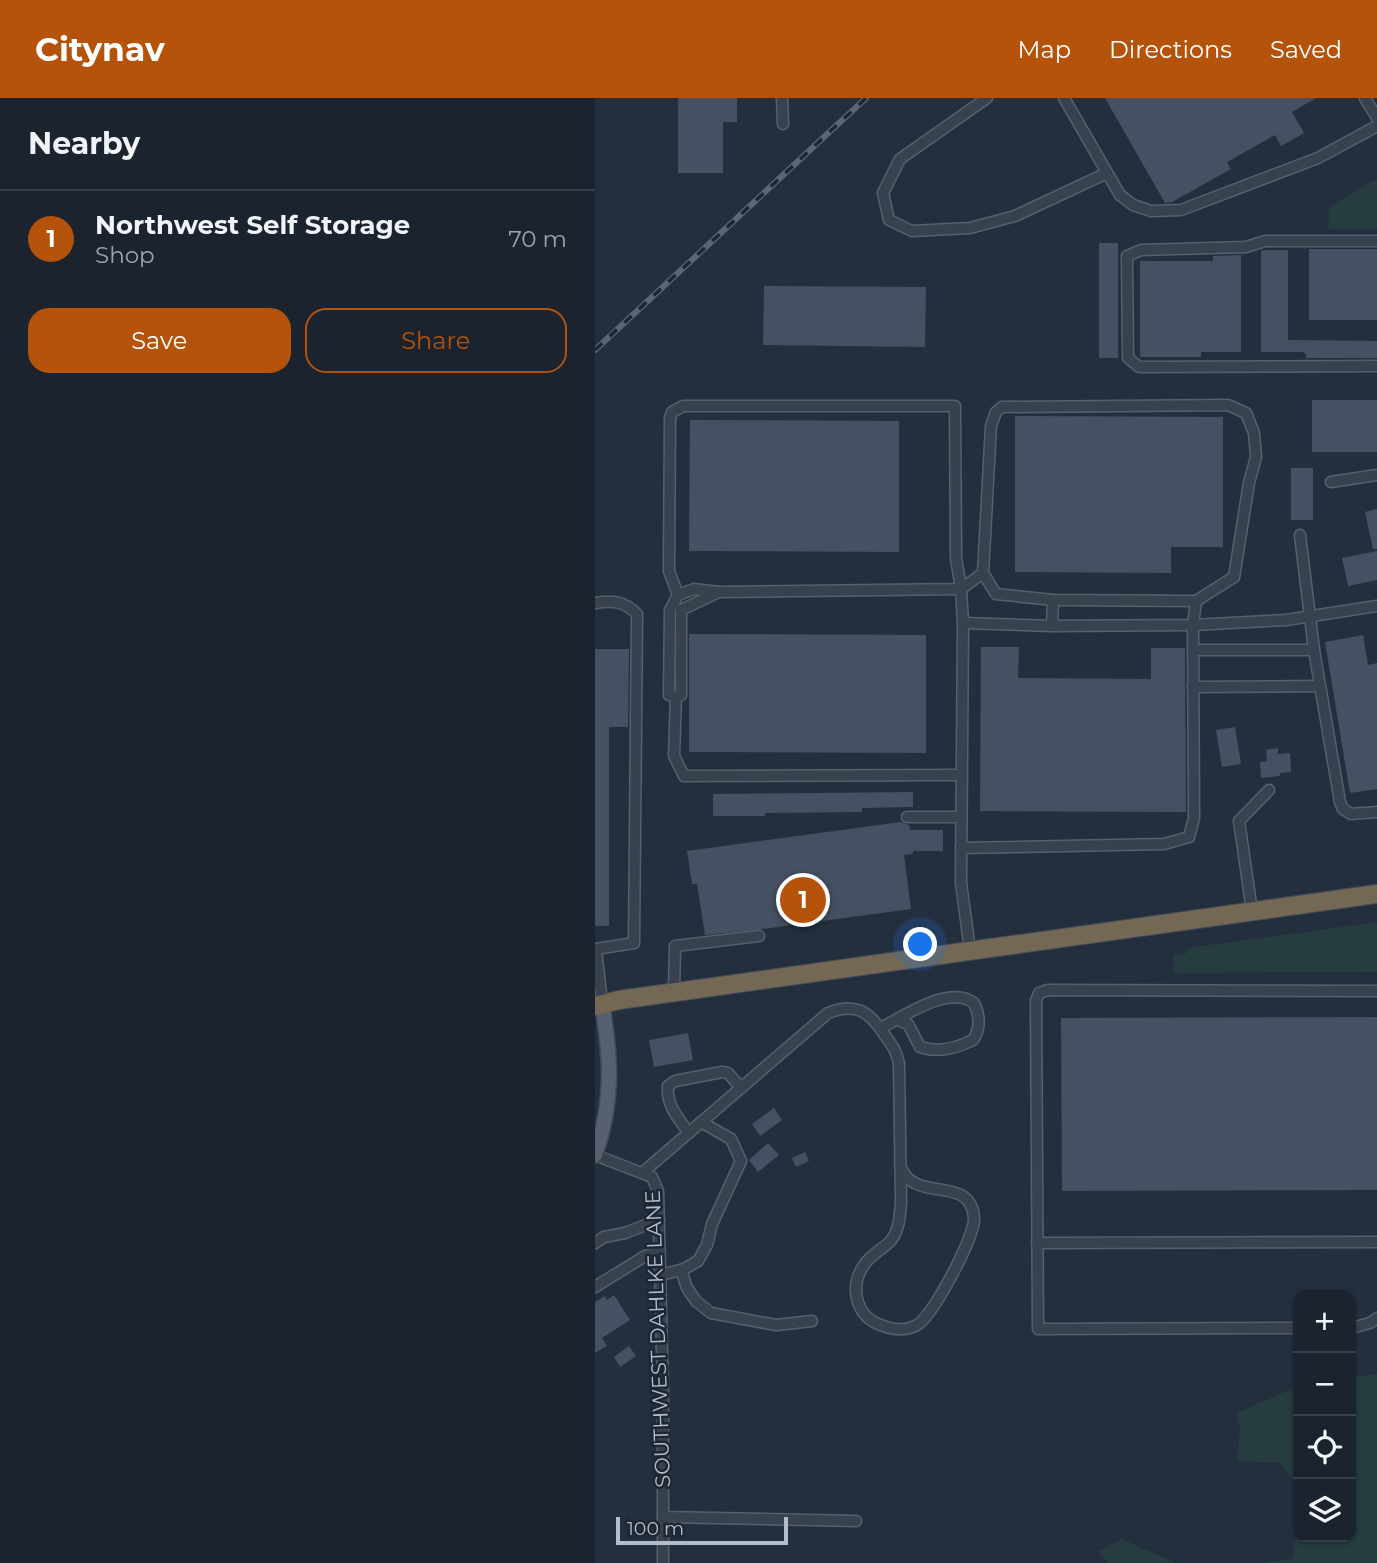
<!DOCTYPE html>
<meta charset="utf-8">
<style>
body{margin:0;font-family:Montserrat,sans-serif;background:#242b36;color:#f1f3f6}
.controls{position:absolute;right:21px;bottom:21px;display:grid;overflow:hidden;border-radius:14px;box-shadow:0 2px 5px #0004}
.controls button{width:63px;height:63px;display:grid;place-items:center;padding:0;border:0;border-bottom:2px solid #39404a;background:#1b232e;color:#f1f3f6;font:35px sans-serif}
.scale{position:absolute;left:21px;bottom:18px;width:172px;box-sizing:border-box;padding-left:7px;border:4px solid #b4bcc9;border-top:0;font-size:19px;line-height:24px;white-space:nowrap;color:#b4bcc9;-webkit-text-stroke:5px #1d2633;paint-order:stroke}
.you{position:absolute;left:326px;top:847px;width:24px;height:24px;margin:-18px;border:5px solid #fff;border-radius:50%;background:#1a73e8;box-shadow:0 0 0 10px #1a73e833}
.badge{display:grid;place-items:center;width:46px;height:46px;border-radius:50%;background:#b45309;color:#fff;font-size:23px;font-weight:700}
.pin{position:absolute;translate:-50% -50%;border:4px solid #fff;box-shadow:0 2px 7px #0006}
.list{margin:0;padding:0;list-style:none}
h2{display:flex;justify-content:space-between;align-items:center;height:91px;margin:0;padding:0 28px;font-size:30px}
h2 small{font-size:23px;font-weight:400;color:#a0a4aa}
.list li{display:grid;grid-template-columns:46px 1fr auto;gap:21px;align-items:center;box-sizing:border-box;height:98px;padding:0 28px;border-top:2px solid #39404a}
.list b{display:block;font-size:26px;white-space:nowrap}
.list p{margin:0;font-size:23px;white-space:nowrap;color:#a0a4aa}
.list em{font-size:23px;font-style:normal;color:#a0a4aa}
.actions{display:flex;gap:14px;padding:21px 28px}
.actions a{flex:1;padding:16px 0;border:2px solid #b45309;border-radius:21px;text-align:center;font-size:24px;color:#b45309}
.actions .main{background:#b45309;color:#fff}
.icon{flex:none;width:38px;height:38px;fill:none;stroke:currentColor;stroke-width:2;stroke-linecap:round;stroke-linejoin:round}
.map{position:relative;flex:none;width:782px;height:1465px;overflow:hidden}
header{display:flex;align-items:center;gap:42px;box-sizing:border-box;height:98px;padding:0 35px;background:#b45309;color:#fff}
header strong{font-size:33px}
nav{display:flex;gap:38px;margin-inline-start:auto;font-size:24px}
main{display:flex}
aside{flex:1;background:#1b232e}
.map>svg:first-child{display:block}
.green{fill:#263c3f}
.building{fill:#455162}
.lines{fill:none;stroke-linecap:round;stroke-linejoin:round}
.minor-casing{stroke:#565f6c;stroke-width:13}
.major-casing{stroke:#414a57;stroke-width:17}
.highway-casing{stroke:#434c59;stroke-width:20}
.minor{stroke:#38414e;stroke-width:10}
.major{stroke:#56606e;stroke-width:14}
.highway{stroke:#746855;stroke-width:18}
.rail-casing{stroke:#5a6575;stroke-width:6}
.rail{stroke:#1d2633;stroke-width:3.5;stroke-dasharray:10;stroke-linecap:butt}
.labels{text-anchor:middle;stroke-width:5;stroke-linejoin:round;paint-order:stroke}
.street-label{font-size:21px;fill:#b4bcc9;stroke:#1d2633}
</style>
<header>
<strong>Citynav</strong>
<nav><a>Map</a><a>Directions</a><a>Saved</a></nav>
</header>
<main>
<aside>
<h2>Nearby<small></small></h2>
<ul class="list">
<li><span class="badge">1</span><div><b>Northwest Self Storage</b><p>Shop</p></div><em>70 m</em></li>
</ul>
<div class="actions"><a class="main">Save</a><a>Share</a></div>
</aside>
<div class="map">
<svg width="782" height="1465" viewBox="0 0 782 1465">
<rect width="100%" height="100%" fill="#242f3e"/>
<g class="green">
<path d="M782 81V131H733L734 109Z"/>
<path d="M782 824V874L579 875 578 857 592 855V850Z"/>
<path d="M782 1276V1465H668L697 1461 703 1430V1439H756V1279Z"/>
<path d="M703 1288V1387L684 1365 642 1363 645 1330 642 1315Z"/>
<path d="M527 1441 580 1465H513L503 1454Z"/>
</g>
<g class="building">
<path d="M83 0H142V24H128V75H83Z"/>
<path d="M510 0H721L697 14 709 35 686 48 680 37 632 64 636 71 577 104 570 105Z"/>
<rect x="504" y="145" width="19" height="115"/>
<rect x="714" y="151" width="68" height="71"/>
<path d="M669 152H693V242L782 243V260H711V256L708 254H666V153Z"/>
<path d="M646 157V254H606V259H545V163H618V158Z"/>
<path d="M169 188 331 189 330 249 168 247Z"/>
<rect x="717" y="302" width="65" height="52"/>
<path d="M420 318 628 319V449H576V475L420 474Z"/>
<path d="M95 322 304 323V454L94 453Z"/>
<rect x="696" y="370" width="22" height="52"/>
<path d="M782 411V451H778L770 414Z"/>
<path d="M782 453V482L753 488 747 460Z"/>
<path d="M94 536 331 537V655L94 654Z"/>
<path d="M768 537 773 567 782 565V691L755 695 730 544Z"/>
<path d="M386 549H424L423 580 556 581V550H590L591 714 385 713Z"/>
<path d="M0 551H34L33 629H14V828H0Z"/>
<path d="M640 629 646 666 627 669 621 632Z"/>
<path d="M683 650V656L695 655 696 674 685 675V678L666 680 665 664 672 663 671 652Z"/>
<path d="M318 694V709L267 710V714L170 715V718H118V696Z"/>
<path d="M306 724 314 727 315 732H348V753H318V756L309 757 316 811 168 831 110 837 102 786H97L92 753Z"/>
<path d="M782 919V1092L467 1093 466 920Z"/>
<path d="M93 935 98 962 59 969 54 942Z"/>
<path d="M179 1010 187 1022 165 1038 157 1026Z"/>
<path d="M173 1045 184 1057 163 1074 154 1062Z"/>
<path d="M210 1054 214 1063 201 1069 197 1060Z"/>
<path d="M19 1197 35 1222 7 1240 12 1248 0 1255V1204L10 1198 12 1202Z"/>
<path d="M34 1248 41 1258 25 1269 19 1259Z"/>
</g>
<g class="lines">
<g class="minor-casing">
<g id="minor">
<path d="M187 0 188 26"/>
<path d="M392 0 305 61 288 95 294 122 317 133 375 130 420 118 512 75"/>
<path d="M469 0 525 97 538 107 556 113 586 112 723 60 782 28"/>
<path d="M770 0 782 20"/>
<path d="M782 143H670L651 149 546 152 532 158 533 260 544 269 782 268"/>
<path d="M736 384 782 377"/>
<path d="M705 437 719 552 745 704 748 711 756 716 782 714"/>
<path d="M388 475 401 496 458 502 601 503"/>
<path d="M83 497 74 473 75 320 77 314 88 308H360L361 460 366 491 368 525 366 785 375 852"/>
<path d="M0 505C17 502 29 503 42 516L39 845 0 851"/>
<path d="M368 525 457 528 598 527 691 522 782 508"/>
<path d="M457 528 458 502"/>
<path d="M598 552H719"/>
<path d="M598 589 725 588"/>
<path d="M81 599 86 597V512L124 494"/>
<path d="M366 677 89 678 79 658 81 599 74 597 75 512 83 497 99 491 124 494 366 491 388 475 396 328 401 314 407 309 633 307 651 315 659 335 661 359 654 385 639 479 601 503 598 527 599 720 594 739 569 746 366 750"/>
<path d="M312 719H366"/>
<path d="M657 813 644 723 674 692"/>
<path d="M1 851 7 905"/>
<path d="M79 894 80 848 164 838"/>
<path d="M286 930C309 918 355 886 379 905 385 918 386 930 378 942 362 950 343 955 325 949L313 926 302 922"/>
<path d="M94 1035C83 1020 71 1007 73 988L80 983 127 974 133 975 146 990"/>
<path d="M0 1057 57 1079 63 1093 68 1293V1465"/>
<path d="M47 1075 233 915C260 904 274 913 289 936 296 946 302 953 304 966L306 1105C305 1117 304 1132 297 1141 293 1147 286 1150 281 1155 263 1168 255 1190 266 1211 271 1221 281 1226 291 1229 301 1232 313 1232 322 1227 338 1218 379 1140 379 1121 377 1074 318 1108 305 1067"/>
<path d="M0 1145 9 1139 30 1135 64 1122"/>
<path d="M442 1145 782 1144"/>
<path d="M86 1172 92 1190 101 1203 116 1215 181 1227 217 1223"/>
<path d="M66 1177 89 1171 103 1163 112 1147 117 1126 146 1063 136 1041 106 1024"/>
<path d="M0 1189 50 1158 65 1154"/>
<path d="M703 1230 443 1231 441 903 444 895 453 892 782 893"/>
<path d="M756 1230 775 1225 782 1220"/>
<path d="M68 1419 261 1423"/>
</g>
</g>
<g class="major-casing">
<path id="major" d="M0 1057C19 1003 16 960 7 905"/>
</g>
<g class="highway-casing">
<path id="highway" d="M0 908 24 902 782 796"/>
</g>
<use href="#minor" class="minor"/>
<use href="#major" class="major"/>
<use href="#highway" class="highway"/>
<g class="rail-casing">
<path id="rail" d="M0 252 271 0"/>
</g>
<use href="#rail" class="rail"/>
</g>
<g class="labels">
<g class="street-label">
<text transform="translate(63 1241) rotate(-92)" y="7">SOUTHWEST DAHLKE LANE</text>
</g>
</g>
</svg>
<div class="controls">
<button>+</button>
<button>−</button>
<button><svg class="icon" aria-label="locate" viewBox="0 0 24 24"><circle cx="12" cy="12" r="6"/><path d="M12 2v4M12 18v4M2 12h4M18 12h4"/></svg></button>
<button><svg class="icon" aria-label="layers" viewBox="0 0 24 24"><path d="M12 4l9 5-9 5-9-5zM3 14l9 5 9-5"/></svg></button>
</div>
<div class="scale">100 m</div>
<div class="you"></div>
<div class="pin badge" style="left:208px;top:802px">1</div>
</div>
</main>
